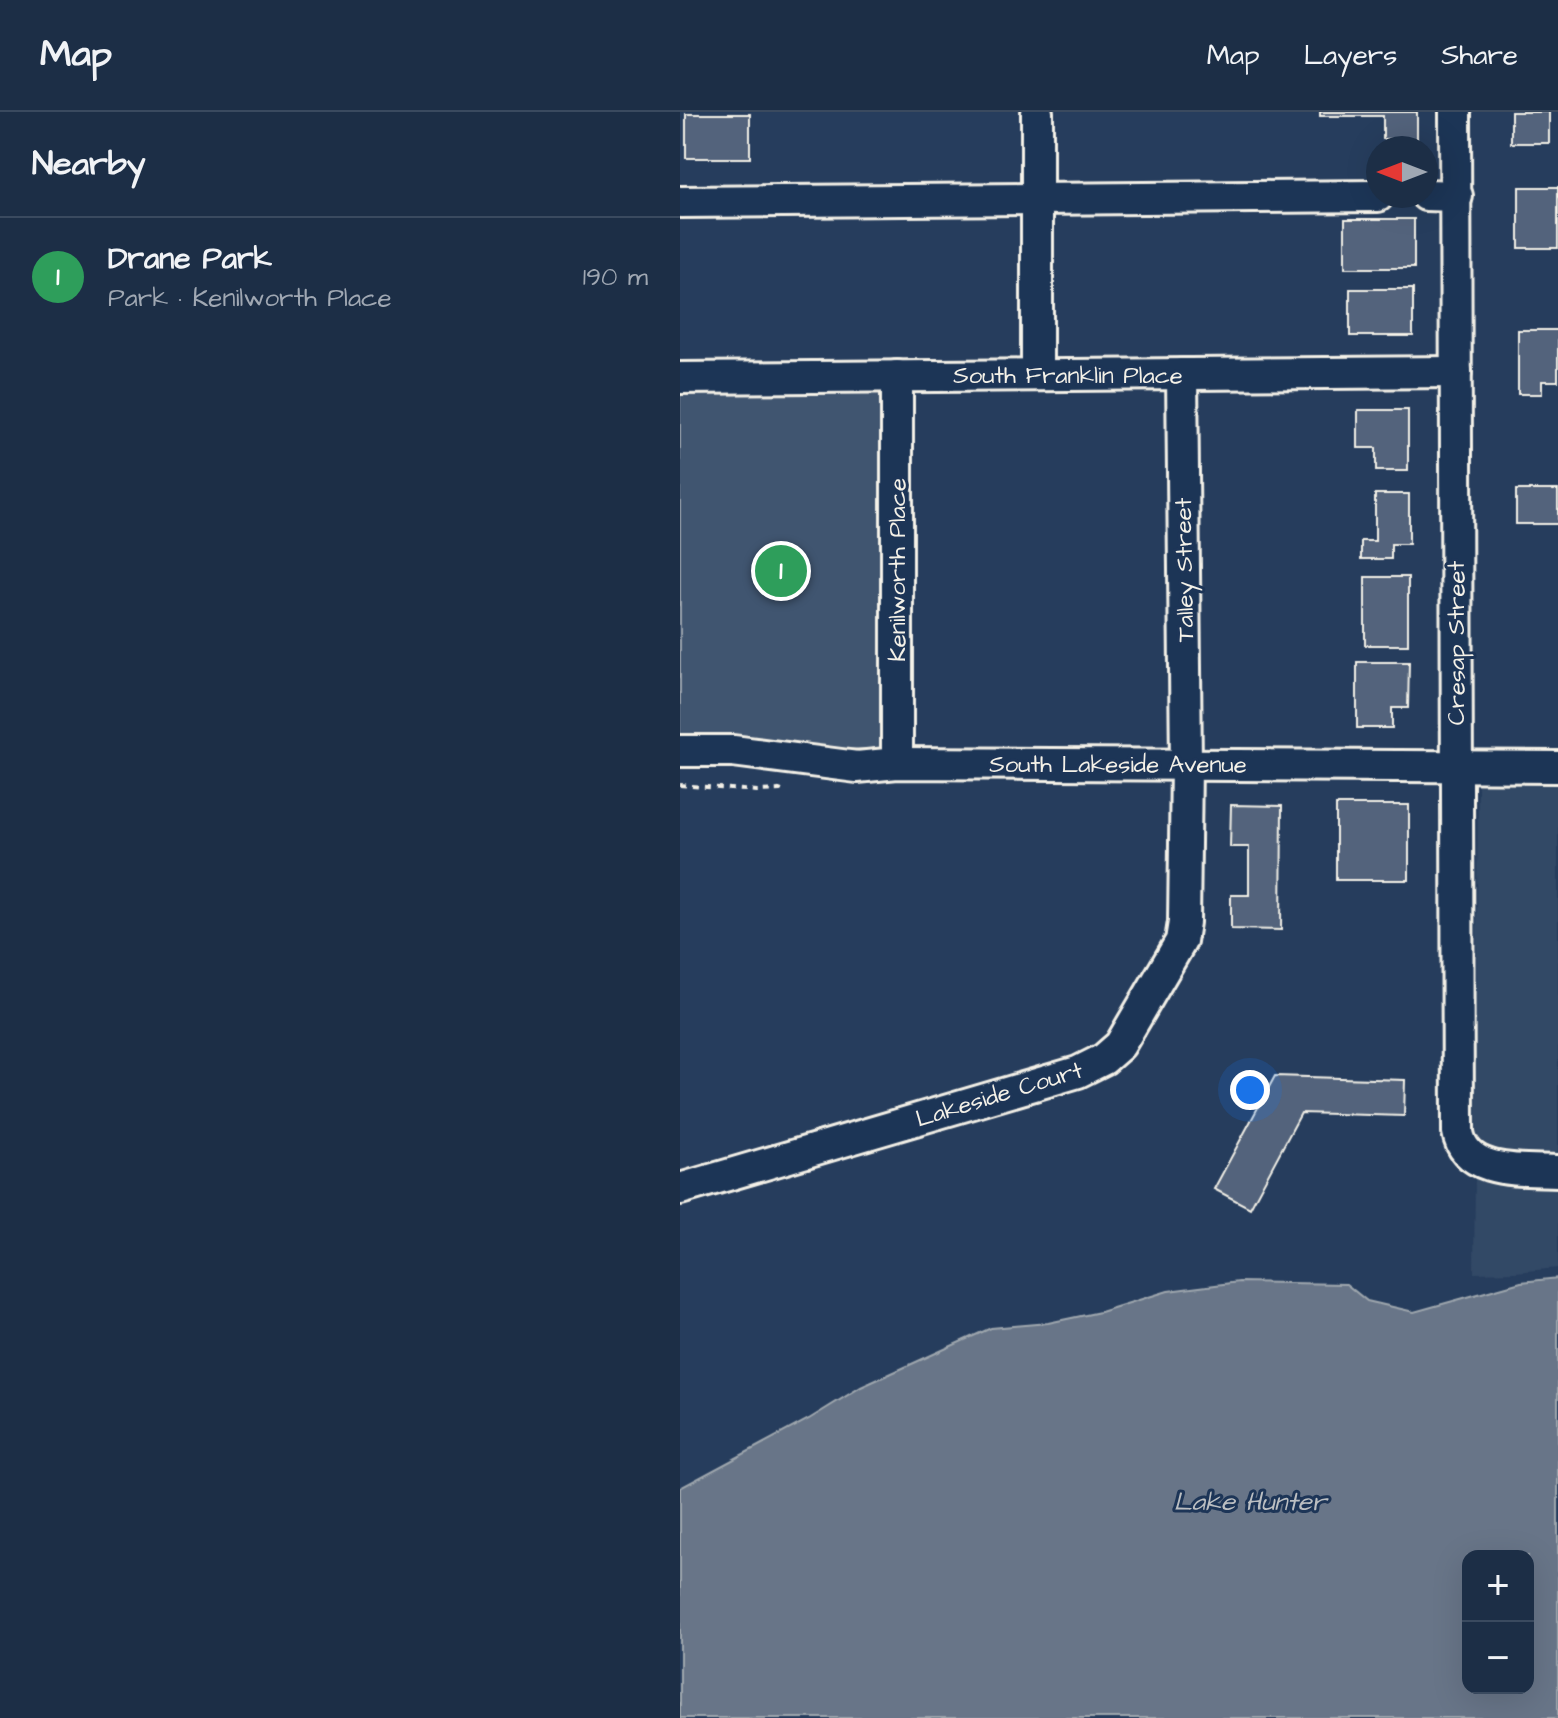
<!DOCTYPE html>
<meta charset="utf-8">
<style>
body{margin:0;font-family:"Architects Daughter",sans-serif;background:#293a51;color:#f1f3f6}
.controls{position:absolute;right:24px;bottom:24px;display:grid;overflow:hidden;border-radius:16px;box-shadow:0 8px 32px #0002}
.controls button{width:72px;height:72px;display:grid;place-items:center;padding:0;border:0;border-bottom:2px solid #3a4a5f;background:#1c2e46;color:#f1f3f6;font:40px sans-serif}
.compass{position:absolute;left:686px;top:24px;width:72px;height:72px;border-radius:50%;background:#1c2e46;box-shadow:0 8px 32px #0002;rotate:270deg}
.you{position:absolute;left:570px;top:978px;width:28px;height:28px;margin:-20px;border:6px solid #fff;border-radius:50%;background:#1a73e8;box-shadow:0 0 0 12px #1a73e833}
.badge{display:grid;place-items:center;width:52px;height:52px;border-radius:50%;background:#95b2f1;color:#fff;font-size:26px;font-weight:700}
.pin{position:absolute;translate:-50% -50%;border:4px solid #fff;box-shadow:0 2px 8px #0006}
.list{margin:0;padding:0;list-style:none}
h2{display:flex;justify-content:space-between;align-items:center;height:104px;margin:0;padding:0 32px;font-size:34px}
h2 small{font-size:26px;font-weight:400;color:#a0a8b3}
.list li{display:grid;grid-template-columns:52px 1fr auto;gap:24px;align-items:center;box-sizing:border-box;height:120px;padding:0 32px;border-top:2px solid #3a4a5f}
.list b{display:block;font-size:30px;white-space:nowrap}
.list p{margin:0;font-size:26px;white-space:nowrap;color:#a0a8b3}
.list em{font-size:26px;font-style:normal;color:#a0a8b3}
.map{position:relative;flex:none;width:878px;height:1606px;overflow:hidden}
header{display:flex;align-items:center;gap:48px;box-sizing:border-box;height:112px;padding:0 40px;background:#1c2e46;border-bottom:2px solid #3a4a5f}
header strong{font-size:38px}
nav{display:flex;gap:44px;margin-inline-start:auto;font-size:28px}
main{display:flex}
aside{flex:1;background:#1c2e46}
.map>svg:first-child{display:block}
.built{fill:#334966}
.green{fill:#40546f;stroke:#9aa2ac;stroke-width:2}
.water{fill:#677588;stroke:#9fa7ae;stroke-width:2;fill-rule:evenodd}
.building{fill:#52647b;stroke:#f4f1e8;stroke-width:2}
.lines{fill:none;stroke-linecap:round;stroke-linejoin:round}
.minor-casing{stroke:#f4f1e8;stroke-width:36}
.path{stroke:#f4f1e8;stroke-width:4;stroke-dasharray:6 6;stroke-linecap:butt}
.minor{stroke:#1d3557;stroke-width:30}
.labels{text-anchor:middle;stroke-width:6;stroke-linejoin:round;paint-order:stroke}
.street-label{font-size:24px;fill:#f4f1e8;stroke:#1d3557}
.water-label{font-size:26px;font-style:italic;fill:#bcbfc2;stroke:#1d3557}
</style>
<header>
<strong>Map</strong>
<nav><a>Map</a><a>Layers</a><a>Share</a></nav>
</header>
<main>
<aside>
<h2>Nearby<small></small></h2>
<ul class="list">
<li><span class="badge" style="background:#2e9e5b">1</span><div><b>Drane Park</b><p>Park · Kenilworth Place</p></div><em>190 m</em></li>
</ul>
</aside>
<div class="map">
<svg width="878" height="1606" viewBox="0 0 878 1606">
<rect width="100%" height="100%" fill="#263d5d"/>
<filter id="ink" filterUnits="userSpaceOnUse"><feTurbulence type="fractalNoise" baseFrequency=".0125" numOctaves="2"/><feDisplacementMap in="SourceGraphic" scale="16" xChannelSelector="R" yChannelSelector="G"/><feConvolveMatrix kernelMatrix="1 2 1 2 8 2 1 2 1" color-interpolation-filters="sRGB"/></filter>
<g filter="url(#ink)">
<g class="built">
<path d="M804 667 878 668V1046L826 1043 808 1039 795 1029 798 673Z"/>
<path d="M795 1062 806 1068 809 1066 878 1072V1156L835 1160 794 1161Z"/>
</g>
<path class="green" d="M203 277 201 637 0 639V281Z"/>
<path class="water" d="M878 1166V1606H0V1376L129 1307 181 1275 311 1216 368 1211 420 1200 488 1179 559 1170 666 1172 687 1189 734 1200 841 1170ZM788 1444H848V1576H788Z"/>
<g class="building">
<path d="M640 0H737V27H703V4H640Z"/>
<rect x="831" y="0" width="38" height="31"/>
<rect x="6" y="2" width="64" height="44"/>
<rect x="839" y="75" width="39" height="61"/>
<rect x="665" y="107" width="69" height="49"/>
<rect x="670" y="177" width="63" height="47"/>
<path d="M838 218H878V269H862V282H838Z"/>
<path d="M678 298H728V359H696V336H678Z"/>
<rect x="836" y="378" width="42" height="34"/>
<path d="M695 382H729V432H711V447H681V429H695Z"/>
<rect x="685" y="465" width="43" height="68"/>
<path d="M677 550H729L728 596H712V616H677Z"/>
<path d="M551 693 602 694 601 818 551 817V783H569V735H550Z"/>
<rect x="656" y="693" width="73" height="75"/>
<path d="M595 964 725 968 724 1004 621 1001 570 1096 534 1077Z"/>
</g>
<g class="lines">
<g class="minor-casing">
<g id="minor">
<path d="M357 0V262"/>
<path d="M775 0 778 1020C785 1064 845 1057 878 1059"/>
<path d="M746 83 777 84"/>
<path d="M0 90 698 84"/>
<path d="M217 264V651"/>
<path d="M0 266 776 260"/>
<path d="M0 639H53L177 655 217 651 878 655"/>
<path d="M0 1077 398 960 424 947 440 933 501 829 504 810 506 653 502 262"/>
</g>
</g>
<path class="path" d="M0 673 77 679 100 678 102 672"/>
<use href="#minor" class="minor"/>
</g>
</g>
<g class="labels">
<g class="street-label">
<text x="388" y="271">South Franklin Place</text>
<text transform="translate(217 458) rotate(-90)" y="8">Kenilworth Place</text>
<text transform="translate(504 458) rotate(-91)" y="8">Talley Street</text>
<text transform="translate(776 531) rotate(-90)" y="8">Cresap Street</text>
<text x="438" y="660">South Lakeside Avenue</text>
<text transform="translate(319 982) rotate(-17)" y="8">Lakeside Court</text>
</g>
<g class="water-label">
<text x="570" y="1398">Lake Hunter</text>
</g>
</g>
</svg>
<div class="controls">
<button>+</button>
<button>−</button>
</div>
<svg class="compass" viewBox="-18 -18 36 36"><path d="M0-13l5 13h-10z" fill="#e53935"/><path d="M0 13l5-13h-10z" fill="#a0a8b3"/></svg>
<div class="you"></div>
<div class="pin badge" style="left:101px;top:459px;background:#2e9e5b">1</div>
</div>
</main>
